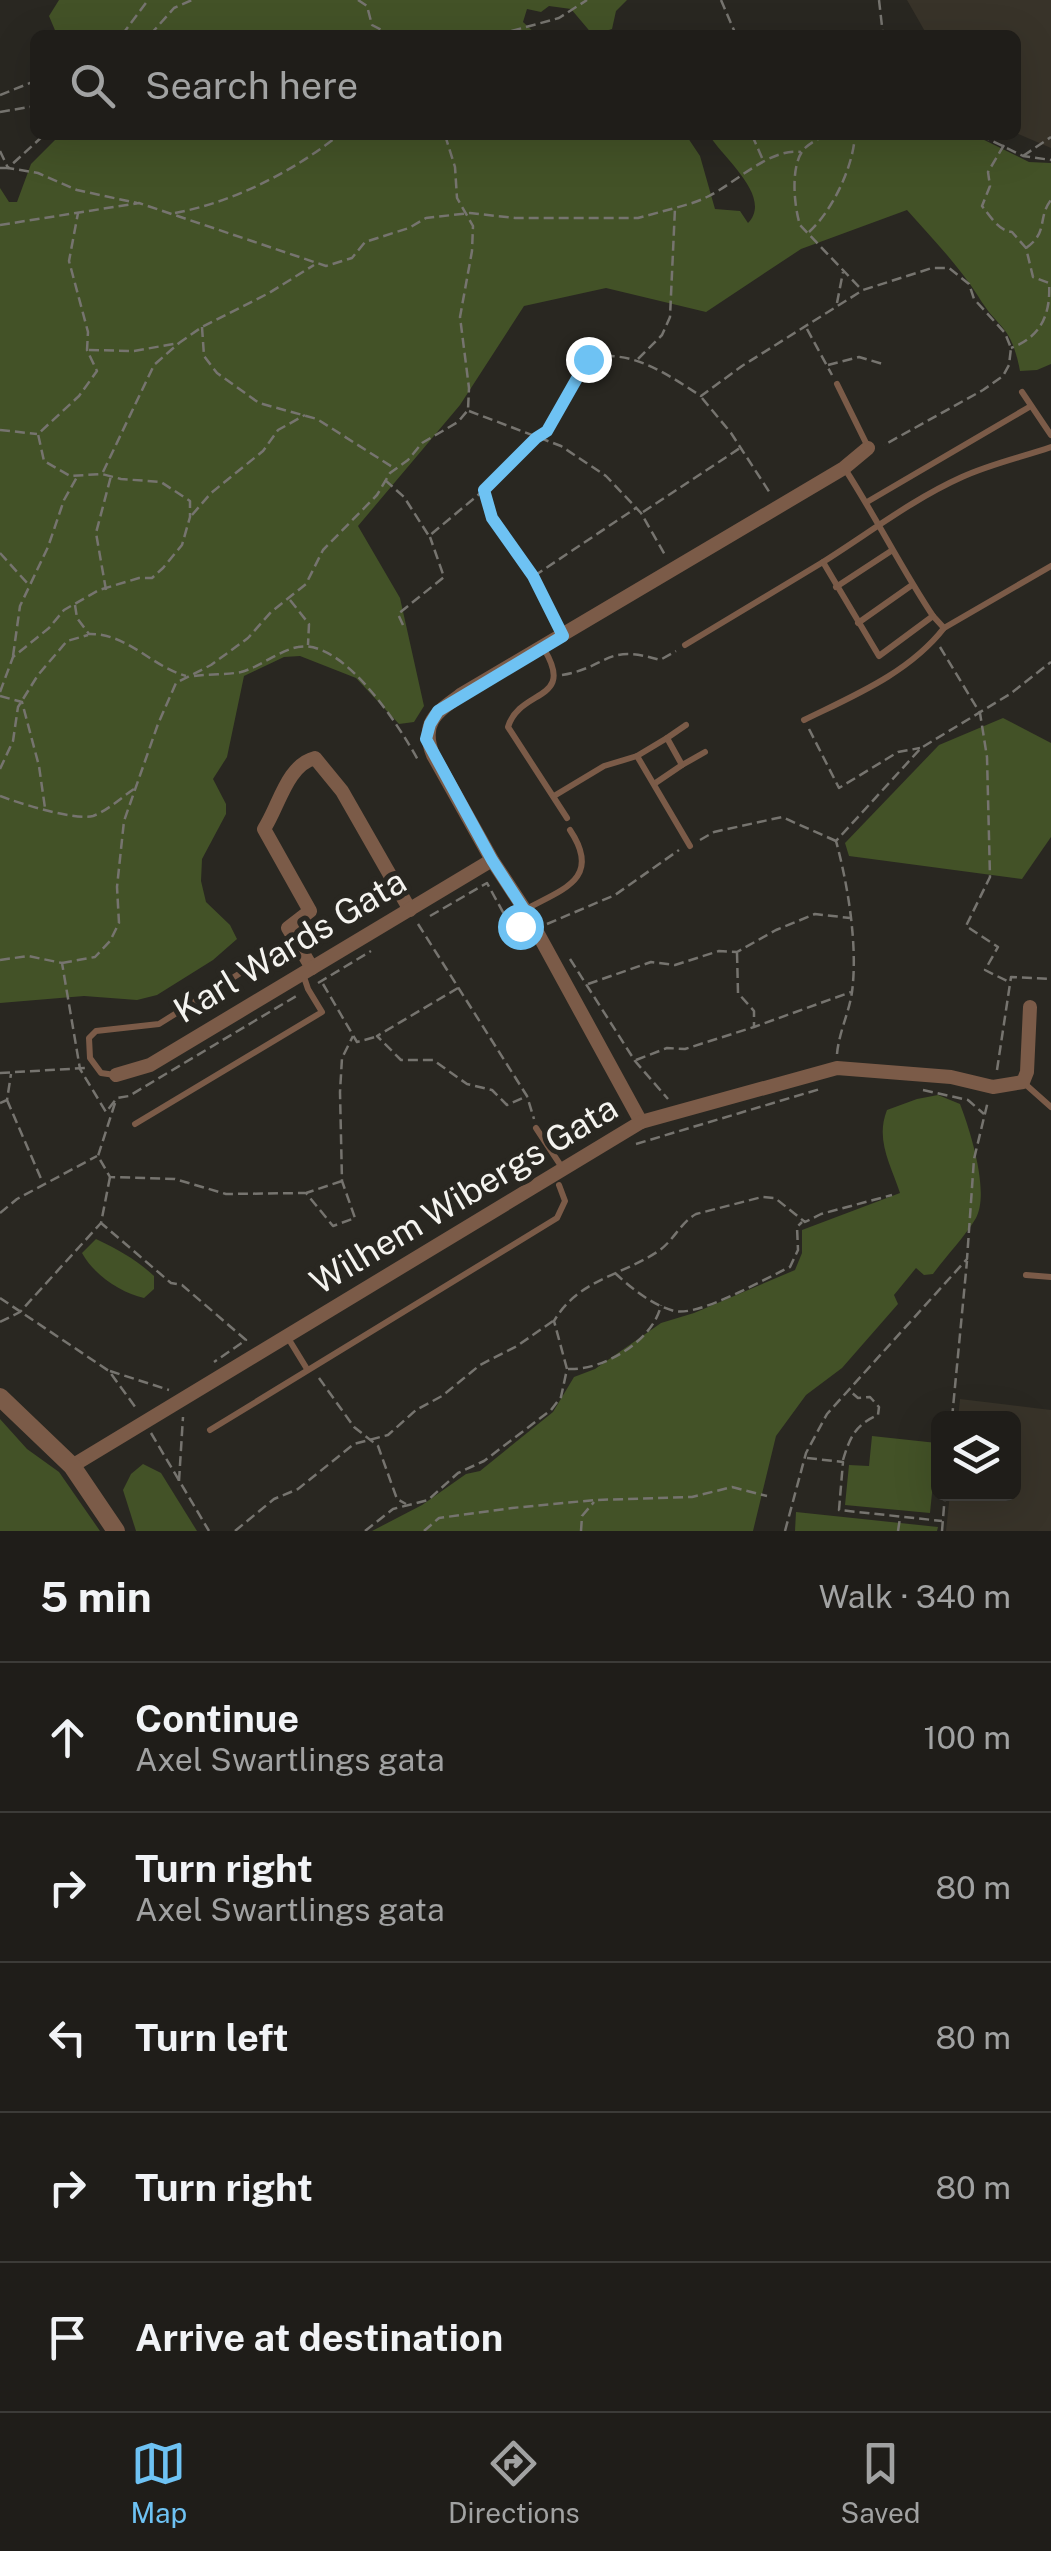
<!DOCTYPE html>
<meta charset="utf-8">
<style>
body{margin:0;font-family:"Public Sans",sans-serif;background:#2c2a26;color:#f1f3f6}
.controls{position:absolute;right:30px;bottom:30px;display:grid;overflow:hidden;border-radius:15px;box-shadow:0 10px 40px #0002}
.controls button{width:90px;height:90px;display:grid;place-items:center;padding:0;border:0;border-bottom:2px solid #3c3b38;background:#1f1d19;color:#f1f3f6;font:50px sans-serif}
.stop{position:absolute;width:30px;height:30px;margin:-22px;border:8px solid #6ec2f3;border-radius:50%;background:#fff}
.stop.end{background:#6ec2f3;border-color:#fff;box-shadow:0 2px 10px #0008}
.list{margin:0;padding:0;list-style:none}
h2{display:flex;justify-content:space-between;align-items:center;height:130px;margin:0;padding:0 40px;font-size:42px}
h2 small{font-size:32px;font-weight:400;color:#a1a2a2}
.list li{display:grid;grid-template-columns:65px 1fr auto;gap:30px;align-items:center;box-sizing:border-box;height:150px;padding:0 40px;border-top:2px solid #3c3b38}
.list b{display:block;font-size:38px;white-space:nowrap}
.list p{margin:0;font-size:32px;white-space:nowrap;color:#a1a2a2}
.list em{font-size:32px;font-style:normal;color:#a1a2a2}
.icon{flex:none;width:55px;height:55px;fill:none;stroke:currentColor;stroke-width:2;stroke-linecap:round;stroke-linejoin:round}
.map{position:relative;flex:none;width:1051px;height:1531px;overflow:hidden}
.search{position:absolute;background:#1f1d19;box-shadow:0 10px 40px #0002;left:30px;right:30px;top:30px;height:110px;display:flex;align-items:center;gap:25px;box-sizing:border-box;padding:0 35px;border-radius:15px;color:#a1a2a2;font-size:38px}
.sheet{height:880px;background:#1f1d19}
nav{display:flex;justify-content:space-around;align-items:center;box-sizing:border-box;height:140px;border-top:2px solid #3c3b38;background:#1f1d19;font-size:28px;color:#a1a2a2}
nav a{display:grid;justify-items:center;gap:5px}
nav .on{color:#6ec2f3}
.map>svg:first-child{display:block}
.built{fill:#383329}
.green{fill:#435227}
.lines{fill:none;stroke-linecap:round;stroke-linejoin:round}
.path{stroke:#76746f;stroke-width:2.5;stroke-dasharray:10 5;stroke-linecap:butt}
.service{stroke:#7b5b48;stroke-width:6}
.minor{stroke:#7b5b48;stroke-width:14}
.tertiary{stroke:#7b5b48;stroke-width:18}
.route{stroke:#6ec2f3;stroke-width:12}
.labels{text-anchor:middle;stroke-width:10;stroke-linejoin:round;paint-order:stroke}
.street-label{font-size:35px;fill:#f4f3ef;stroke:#292721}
</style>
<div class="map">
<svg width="1051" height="1531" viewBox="0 0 1051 1531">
<rect width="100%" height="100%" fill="#292721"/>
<g class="built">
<path d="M907 0H1051V148L1016 133V35H927Z"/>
<path d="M960 1399 1051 1410V1531H946L950 1494H1014V1418H958Z"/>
</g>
<g class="green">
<path d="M59 0H627L616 11 612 29 593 35 571 9 549 6 541 12 527 9 523 22 537 35H57L49 16Z"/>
<path d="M60 135H686L700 156 715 209 740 211 748 223C773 197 724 159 709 135H974L1029 162 1051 163V364L1037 370 1020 371C1011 323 999 331 978 296 958 265 932 238 907 210L801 249 706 312 606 288 524 306 460 405 358 526 400 598 424 706 414 722 399 724 356 678 300 656 284 657 244 676 227 757 213 779 226 804V814L202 859 201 881 206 902 230 925 237 939 213 960 157 995 137 1000 84 996 0 1003V188L9 202H17L31 164Z"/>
<path d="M1003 718 1051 743V837L1022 879 849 856 845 843 939 745Z"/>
<path d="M938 1095 960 1104C970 1130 990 1192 976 1218 964 1238 946 1256 933 1274L924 1275 916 1268 894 1295 898 1304 842 1368 806 1395 776 1436 753 1531H372L422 1505 466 1474 480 1471 553 1412 574 1377 595 1369 661 1323 694 1313 795 1270 802 1253V1230L900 1193C891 1165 875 1140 887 1110L917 1099Z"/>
<path d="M96 1239C117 1249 137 1260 154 1276V1289L144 1298C121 1293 94 1275 82 1253Z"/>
<path d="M0 1419 27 1449 59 1472 100 1531H0Z"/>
<path d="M872 1436 937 1443 930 1513 845 1505 849 1465 869 1466Z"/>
<path d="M143 1464 161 1473 197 1531H136L123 1490 131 1474Z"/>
<path d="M796 1512 938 1527 937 1531H795Z"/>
</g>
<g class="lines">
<g class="path">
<path d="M358 0 367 6 372 25 391 35"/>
<path d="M721 0 736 35"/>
<path d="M879 0 883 35"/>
<path d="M122 35 148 0"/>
<path d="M150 35 174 8 192 0"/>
<path d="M497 35 559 18 587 0"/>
<path d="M0 95 35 81"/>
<path d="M0 112 35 106"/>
<path d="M752 135 763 160"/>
<path d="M826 135C818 139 810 143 804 149 790 165 794 206 800 225L861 289"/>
<path d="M980 135 1023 156 1051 160"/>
<path d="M1004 145 988 172 990 186 982 206C990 216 999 231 1012 232L1026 248 1033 277 1049 283C1051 314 1041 337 1011 348"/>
<path d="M0 151 8 168 38 173 77 190 137 203"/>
<path d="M1023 156 1051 137"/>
<path d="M0 168H8L44 135"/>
<path d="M175 213C234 202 292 172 339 135"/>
<path d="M0 225 139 203 326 266 352 258 365 242 409 228 426 218 470 213 515 218H638L675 208"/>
<path d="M809 232C832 211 853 168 855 135"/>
<path d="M1026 248C1049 232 1037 218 1051 200"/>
<path d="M837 303 843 272"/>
<path d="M202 327 204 356 217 373 259 403 317 419 394 468"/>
<path d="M807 329 832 375"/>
<path d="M89 350 134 351 179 343 202 327 269 293 314 265"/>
<path d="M638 359 662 335 670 317 675 208C686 205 697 202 707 197 736 183 769 148 801 152"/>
<path d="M828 365 859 357 883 364"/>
<path d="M702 398 731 433 770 493"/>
<path d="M469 411 561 446 606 476 641 513 665 555"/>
<path d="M0 430 37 434"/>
<path d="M103 472 154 365 179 343"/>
<path d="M385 480 404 497 429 536 484 490 535 438 547 431 588 359C630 347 668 375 701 396L742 366 863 290 932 268H949L969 284 974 299 1005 333 1011 348 1009 365 1003 376 983 390 884 445"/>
<path d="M484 492 492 518 533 576 554 620"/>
<path d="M643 512 740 448"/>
<path d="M192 515 211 493 263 451 278 430 305 415"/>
<path d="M0 553 28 584"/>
<path d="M534 576 636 508"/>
<path d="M106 590 96 533 111 476"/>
<path d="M290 600 309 624 308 645"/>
<path d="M75 605 77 618 89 634C127 633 151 666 186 676"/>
<path d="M403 625 398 614 444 577 430 537"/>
<path d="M940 647 980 713 987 757 990 877 966 926 998 947 985 970 1009 982"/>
<path d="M13 656 20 606 48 547 64 500 77 477"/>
<path d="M562 675C609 667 605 643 660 660L676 651"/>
<path d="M194 676C209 674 226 675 241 672 260 667 280 650 298 647 343 638 400 727 418 760"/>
<path d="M0 692 13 657 49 628 64 610 99 590 139 578H152L163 568 182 545 190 517V501L161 482 121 479 102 474 70 476 44 461 38 434 79 396 97 371 87 350 88 332 69 261 78 213"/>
<path d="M0 696 22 702 39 766 45 808"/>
<path d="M809 729 839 788 898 752 920 748"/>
<path d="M0 769 13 741 18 707 38 675 67 641 88 635"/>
<path d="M0 796C18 803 76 821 93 816 107 811 122 797 134 789"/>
<path d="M700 840 714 832 782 817 836 841"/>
<path d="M430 916 487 883 510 925 519 926"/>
<path d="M418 924 527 1096 534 1119"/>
<path d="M547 924 615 895 679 850"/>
<path d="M737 953 738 993 754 1011V1027"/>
<path d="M570 959 635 1061 668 1099"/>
<path d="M0 960 28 956 62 963 80 1069 106 1112 117 1098 129 1096 298 995"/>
<path d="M62 963 95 957 110 941 119 923 117 887 124 821 158 724 176 683 211 665 248 638 271 612 306 584 323 550 377 495 390 473 408 460 422 443 458 422 468 410 469 388 460 317 472 251 473 226 457 198 455 167 445 135"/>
<path d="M318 983 371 951"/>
<path d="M323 984 357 1042 375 1037"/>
<path d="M588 984 651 962 675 965 719 951 737 952 776 930 815 914 850 918"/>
<path d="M458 988 377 1036 401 1060H433L467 1084 492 1090 507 1105 527 1096"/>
<path d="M837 1054C839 1032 849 1013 852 992 858 946 848 885 836 841L921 748 1010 694 1051 662"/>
<path d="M636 1060 667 1048 685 1049 754 1027 851 992"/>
<path d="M997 1070 1011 977 1051 979"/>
<path d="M0 1073 85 1068"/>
<path d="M923 1090 968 1100 984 1114"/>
<path d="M7 1100 42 1181"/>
<path d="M0 1103 7 1100 11 1074"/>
<path d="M115 1103 98 1156 110 1177 175 1179 226 1194 305 1193"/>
<path d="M636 1144 820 1089"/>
<path d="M110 1177 101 1223 171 1283 182 1285 246 1340 214 1362"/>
<path d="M342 1181 306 1193 333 1226 355 1218 342 1181 340 1092 342 1058 353 1036"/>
<path d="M0 1213 17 1199 97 1156"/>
<path d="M615 1273C631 1288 652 1305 674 1311 699 1317 766 1278 790 1267L798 1250 797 1227 802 1222"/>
<path d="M0 1298 109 1371 136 1408"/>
<path d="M0 1322 20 1312 101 1223"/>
<path d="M568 1369C603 1371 654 1340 661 1305"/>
<path d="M110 1371 169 1390"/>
<path d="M319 1378 354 1427 378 1446 397 1499 406 1504"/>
<path d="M952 1418 967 1261"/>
<path d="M151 1433 209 1531"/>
<path d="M807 1458 843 1462 839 1510 942 1521"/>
<path d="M843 1460C850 1437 855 1425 878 1415L879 1407 870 1397 858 1398 850 1391"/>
<path d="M179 1481 183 1417"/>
<path d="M235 1531 274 1499 298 1489 354 1444 388 1435 416 1410 442 1396 480 1365 517 1346 553 1321"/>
<path d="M365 1531 393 1509 428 1500 458 1473 484 1461 551 1410 561 1397 567 1369 554 1321C578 1280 620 1276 657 1252 673 1242 680 1223 696 1214L762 1197 775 1198 805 1222 821 1214 892 1195"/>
<path d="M424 1531 439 1518 512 1508 595 1500 692 1497 732 1487 767 1496"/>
<path d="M581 1531 582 1516 594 1502"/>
<path d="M785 1531 806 1453 827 1414 967 1259 974 1159 988 1101"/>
<path d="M898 1531 900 1518"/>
<path d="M942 1531 945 1494"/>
</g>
<g class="service">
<path d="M837 384 868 447"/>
<path d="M1022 392 1051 435"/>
<path d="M845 469C876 517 901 568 933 616L879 656 823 562C869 533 913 499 962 477 990 464 1022 457 1051 447"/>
<path d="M867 502 1031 406"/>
<path d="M836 587 891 551"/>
<path d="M858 623 912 585"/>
<path d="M944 628 1051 566"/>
<path d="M685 645 823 562"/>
<path d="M544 649C576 702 520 688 508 727L567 818"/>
<path d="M804 720C853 696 909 673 944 628L933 616"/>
<path d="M667 738 686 725"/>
<path d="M637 756 667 738 682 765 705 752"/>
<path d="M654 784 682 765"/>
<path d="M554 796 604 766 637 756 690 846"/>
<path d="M526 909C564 889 602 878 570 830"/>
<path d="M115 1075 101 1073 90 1058 89 1038 96 1031 159 1024 250 967"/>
<path d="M1024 1083 1051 1107"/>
<path d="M135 1124 322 1012 308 989 303 974"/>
<path d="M536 1128 563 1169"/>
<path d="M1026 1275 1051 1277"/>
<path d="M288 1338 307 1369"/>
<path d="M210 1430 557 1218 565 1201 559 1185"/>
</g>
<g class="minor">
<path d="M312 968 288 928 310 911 264 829C279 806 287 765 315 758L342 791 410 910"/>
<path d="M116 1075 150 1065 492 860"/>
<path d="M641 1122 525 910 492 860 433 755C420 722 437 712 462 694L844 468 868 448"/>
<path d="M72 1466 641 1122 837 1068 951 1077 993 1087 1023 1082 1027 1072 1030 1007"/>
</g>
<path class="tertiary" d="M0 1397 72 1466 116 1531"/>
</g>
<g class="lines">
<path class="route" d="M520 926 532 922 492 860 426 739 430 724 438 711 563 636 533 576 492 518 484 490 536 438 547 431 588 359"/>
</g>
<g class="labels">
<g class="street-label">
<text transform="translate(290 946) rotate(-31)" y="12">Karl Wards Gata</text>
<text transform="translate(464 1195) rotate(-31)" y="12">Wilhem Wibergs Gata</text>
</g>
</g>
</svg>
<div class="controls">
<button><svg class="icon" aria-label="layers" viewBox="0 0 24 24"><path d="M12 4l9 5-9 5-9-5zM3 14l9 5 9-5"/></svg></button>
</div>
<div class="stop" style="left:520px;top:926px"></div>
<div class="stop end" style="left:588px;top:359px"></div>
<div class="search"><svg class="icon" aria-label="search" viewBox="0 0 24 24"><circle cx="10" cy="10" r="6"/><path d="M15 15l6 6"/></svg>Search here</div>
</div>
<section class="sheet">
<h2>5 min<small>Walk · 340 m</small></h2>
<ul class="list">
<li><svg class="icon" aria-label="ahead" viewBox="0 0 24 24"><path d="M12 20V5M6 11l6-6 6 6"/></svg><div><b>Continue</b><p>Axel Swartlings gata</p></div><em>100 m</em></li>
<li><svg class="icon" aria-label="right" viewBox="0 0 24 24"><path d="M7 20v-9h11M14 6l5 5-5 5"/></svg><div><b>Turn right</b><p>Axel Swartlings gata</p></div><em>80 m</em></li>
<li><svg class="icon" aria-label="left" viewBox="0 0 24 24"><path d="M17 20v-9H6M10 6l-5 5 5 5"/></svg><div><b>Turn left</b></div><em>80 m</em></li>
<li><svg class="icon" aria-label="right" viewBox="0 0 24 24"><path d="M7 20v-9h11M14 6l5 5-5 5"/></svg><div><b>Turn right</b></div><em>80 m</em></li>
<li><svg class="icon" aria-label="arrive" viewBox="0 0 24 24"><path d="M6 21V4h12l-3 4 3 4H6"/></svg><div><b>Arrive at destination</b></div></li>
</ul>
</section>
<nav>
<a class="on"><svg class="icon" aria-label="map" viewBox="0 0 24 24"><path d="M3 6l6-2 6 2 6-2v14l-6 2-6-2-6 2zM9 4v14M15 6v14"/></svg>Map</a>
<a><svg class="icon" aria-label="directions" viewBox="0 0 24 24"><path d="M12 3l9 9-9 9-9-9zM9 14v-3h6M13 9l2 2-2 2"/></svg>Directions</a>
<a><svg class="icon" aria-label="saved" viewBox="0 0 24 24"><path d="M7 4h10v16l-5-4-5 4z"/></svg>Saved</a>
</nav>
